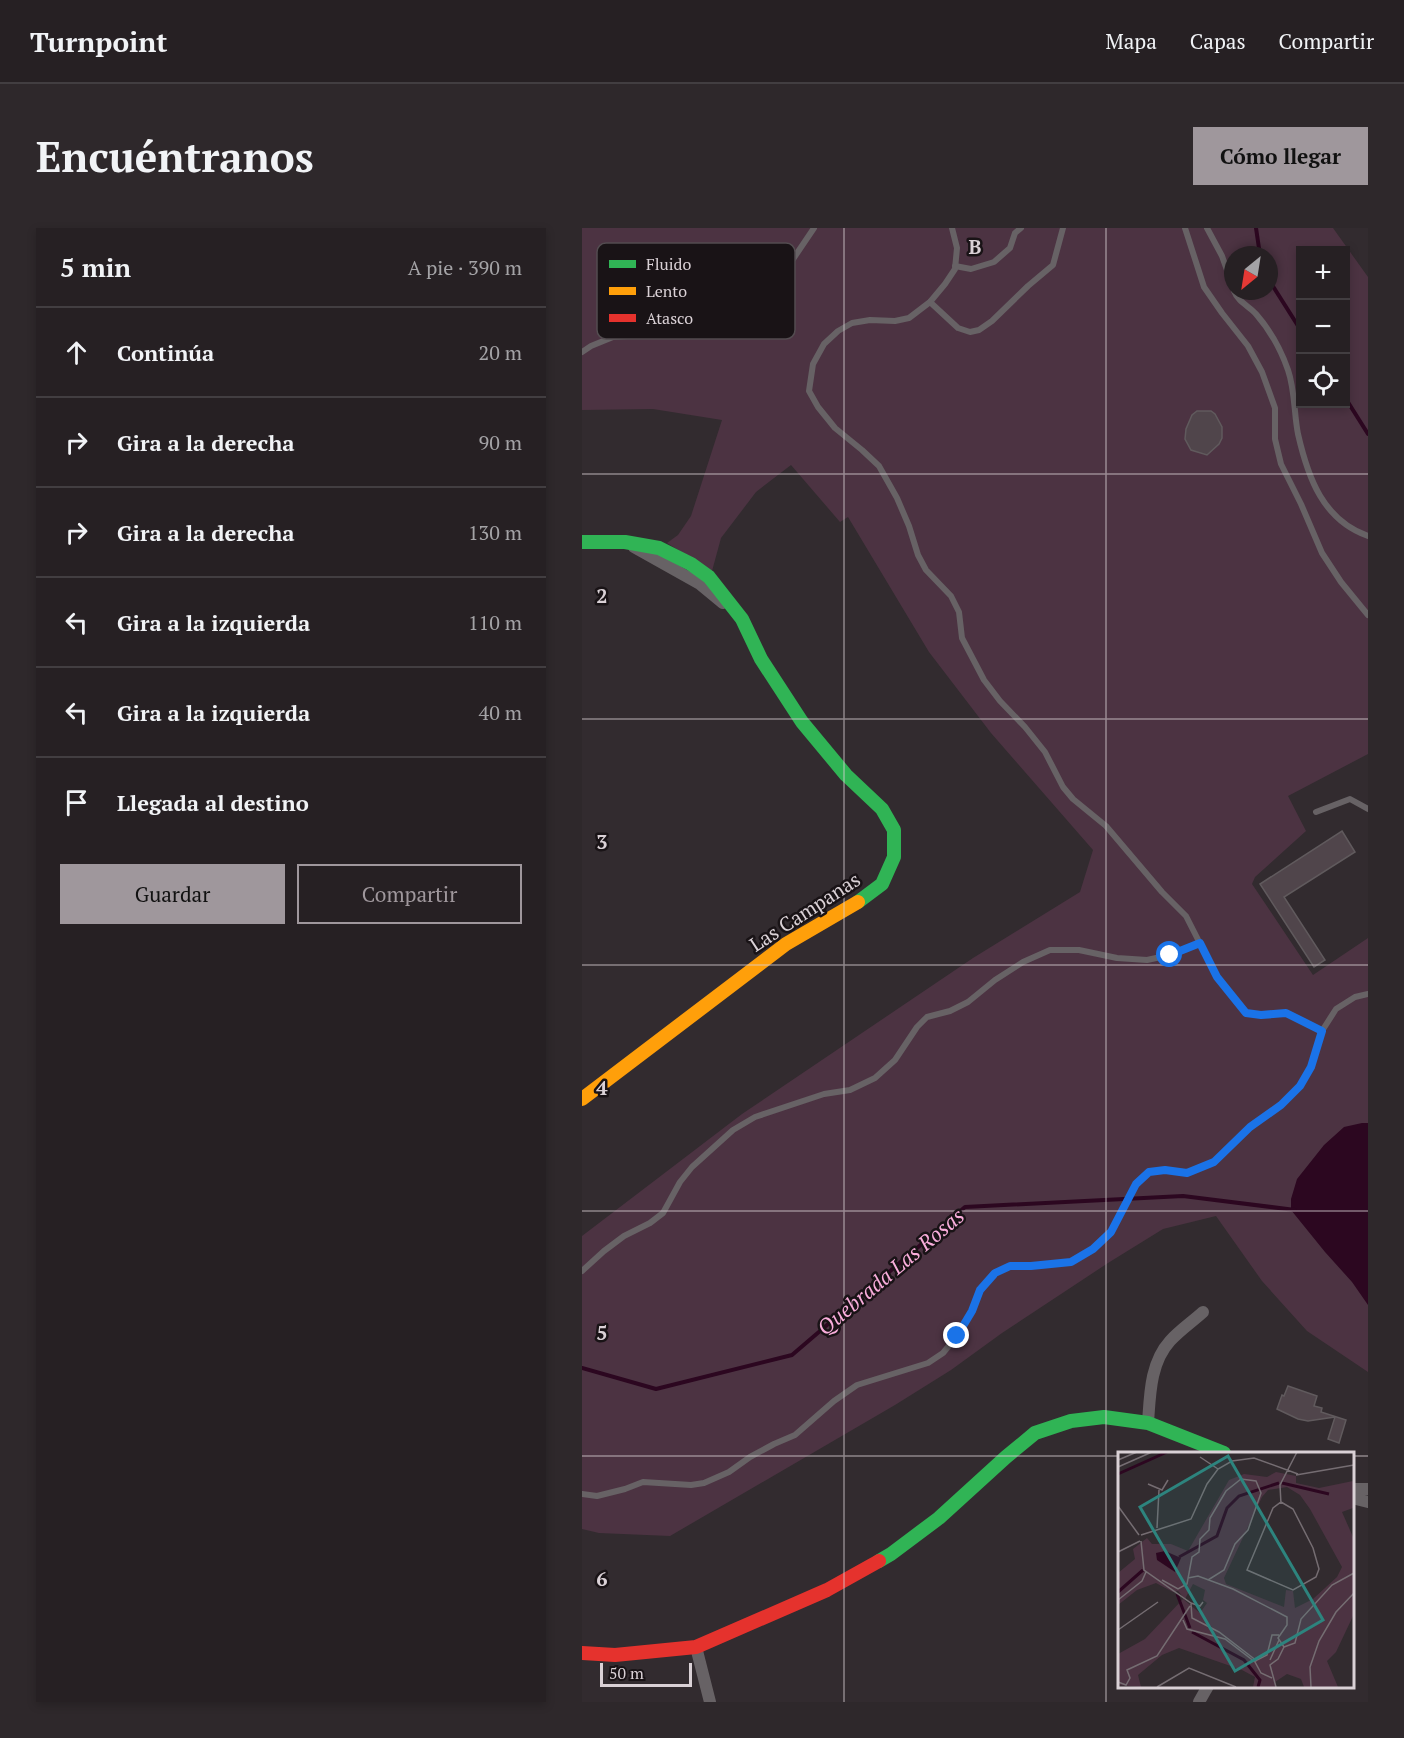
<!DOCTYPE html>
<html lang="es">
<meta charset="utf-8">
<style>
body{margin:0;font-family:"PT Serif",serif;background:#2e282b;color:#f1f3f6}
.controls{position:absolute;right:18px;top:18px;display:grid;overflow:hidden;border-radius:0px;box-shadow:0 3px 9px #0003}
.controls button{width:54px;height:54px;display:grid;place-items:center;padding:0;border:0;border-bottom:2px solid #423e41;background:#262023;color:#f1f3f6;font:30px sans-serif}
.compass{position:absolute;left:642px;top:18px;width:54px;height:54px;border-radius:50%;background:#262023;box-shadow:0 3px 9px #0003;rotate:210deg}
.scale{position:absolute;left:18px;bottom:15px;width:92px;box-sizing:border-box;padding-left:6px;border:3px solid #dad1d6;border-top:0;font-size:16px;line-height:21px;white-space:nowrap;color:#dad1d6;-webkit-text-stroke:4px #191316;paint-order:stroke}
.stop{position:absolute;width:18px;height:18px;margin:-14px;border:4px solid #1a73e8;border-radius:50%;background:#fff}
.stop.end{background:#1a73e8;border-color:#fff;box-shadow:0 2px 6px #0008}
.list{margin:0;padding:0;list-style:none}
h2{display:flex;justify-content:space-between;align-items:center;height:78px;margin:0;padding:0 24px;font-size:26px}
h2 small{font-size:20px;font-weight:400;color:#a4a3a6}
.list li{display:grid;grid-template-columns:39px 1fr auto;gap:18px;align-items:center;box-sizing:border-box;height:90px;padding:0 24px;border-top:2px solid #423e41}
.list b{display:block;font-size:22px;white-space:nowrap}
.list em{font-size:20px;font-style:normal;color:#a4a3a6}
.actions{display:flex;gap:12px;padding:18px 24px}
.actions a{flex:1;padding:14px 0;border:2px solid #9f979c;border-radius:0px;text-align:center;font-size:21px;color:#9f979c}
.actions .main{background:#9f979c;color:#111}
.icon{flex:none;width:33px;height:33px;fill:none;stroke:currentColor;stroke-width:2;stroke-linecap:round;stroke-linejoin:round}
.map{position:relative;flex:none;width:786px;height:1474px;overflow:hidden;border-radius:0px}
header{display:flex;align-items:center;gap:36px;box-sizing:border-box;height:84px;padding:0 30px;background:#262023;border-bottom:2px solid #423e41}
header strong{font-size:28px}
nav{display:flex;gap:33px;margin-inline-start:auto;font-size:21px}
.intro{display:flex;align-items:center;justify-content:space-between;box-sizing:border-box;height:144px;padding:0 36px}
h1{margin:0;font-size:42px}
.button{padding:15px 27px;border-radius:0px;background:#9f979c;color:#111;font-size:21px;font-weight:700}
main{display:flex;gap:36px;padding:0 36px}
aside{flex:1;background:#262023;border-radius:0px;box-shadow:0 3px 9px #0003}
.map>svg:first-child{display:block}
.green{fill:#4c3342;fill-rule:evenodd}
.water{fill:#2c0720}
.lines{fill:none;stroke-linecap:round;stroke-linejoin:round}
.stream{stroke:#2c0720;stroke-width:4}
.building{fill:#50454b;stroke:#605a5d;stroke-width:1.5}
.lane{stroke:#676265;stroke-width:6}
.street{stroke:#676265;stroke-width:12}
.fast{stroke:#30b455;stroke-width:14}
.slow{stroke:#ff9f0a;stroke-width:14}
.jam{stroke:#e5322d;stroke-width:14}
.route{stroke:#1a73e8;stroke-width:8}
.grid{fill:none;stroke:#dad1d6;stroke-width:1.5;stroke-opacity:0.55}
.labels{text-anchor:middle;stroke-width:5;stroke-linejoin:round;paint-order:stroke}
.street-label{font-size:20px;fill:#dad1d6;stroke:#191316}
.water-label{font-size:21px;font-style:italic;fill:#f9addb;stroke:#191316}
.inset-river{fill:none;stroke:#2c0720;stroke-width:3}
.inset-road{fill:none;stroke:#756d72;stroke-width:1.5}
.view{fill:#2d847e;fill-opacity:0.15;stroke:#2d847e;stroke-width:3}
.inset-edge{fill:none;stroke:#dad1d6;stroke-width:3}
.key{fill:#191316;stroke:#534c50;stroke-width:1.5}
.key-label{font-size:16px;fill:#dad1d6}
.grid-label{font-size:20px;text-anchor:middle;font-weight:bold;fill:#dad1d6;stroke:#191316;stroke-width:5;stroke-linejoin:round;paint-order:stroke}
</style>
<header>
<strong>Turnpoint</strong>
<nav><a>Mapa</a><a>Capas</a><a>Compartir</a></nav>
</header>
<div class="intro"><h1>Encuéntranos</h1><a class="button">Cómo llegar</a></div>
<main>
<aside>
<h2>5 min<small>A pie · 390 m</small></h2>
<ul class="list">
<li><svg class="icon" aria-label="ahead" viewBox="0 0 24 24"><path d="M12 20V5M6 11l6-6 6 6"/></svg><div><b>Continúa</b></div><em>20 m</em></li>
<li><svg class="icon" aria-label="right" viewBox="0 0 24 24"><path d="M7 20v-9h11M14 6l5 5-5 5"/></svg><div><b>Gira a la derecha</b></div><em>90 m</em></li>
<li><svg class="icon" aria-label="right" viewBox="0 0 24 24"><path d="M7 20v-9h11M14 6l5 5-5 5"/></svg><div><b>Gira a la derecha</b></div><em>130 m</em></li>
<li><svg class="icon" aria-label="left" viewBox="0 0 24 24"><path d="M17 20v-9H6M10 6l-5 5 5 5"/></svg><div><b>Gira a la izquierda</b></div><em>110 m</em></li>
<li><svg class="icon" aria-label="left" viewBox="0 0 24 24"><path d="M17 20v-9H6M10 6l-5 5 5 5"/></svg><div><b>Gira a la izquierda</b></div><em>40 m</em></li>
<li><svg class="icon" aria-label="arrive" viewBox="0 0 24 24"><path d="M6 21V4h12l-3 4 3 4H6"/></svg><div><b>Llegada al destino</b></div></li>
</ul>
<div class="actions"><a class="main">Guardar</a><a>Compartir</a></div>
</aside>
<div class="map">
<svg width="786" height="1474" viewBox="0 0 786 1474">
<rect width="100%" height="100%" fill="#322b2f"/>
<path class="green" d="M0 0H751L786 49V526L706 568 724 603 673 649 670 656 731 747 786 710V1144L725 1103 680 1053 634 988 581 1001 526 1035 420 1105 369 1142 313 1177 88 1308 17 1305 0 1301V1008L160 886 391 730 498 664 511 622 409 505 347 424 266 289 258 294 209 237 174 264 139 310 130 343 85 315 96 307 109 288 140 192 71 181 0 182ZM718 22H764V176H718ZM651 27H687V63H651Z"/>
<path class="water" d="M780 895H786V1077L770 1054 743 1024 709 982V971L715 951 742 917 762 899Z"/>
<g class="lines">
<g class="stream">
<path d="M674 0 678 27"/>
<path d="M687 52 718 101"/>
<path d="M764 171 786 206"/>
<path d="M0 1140 74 1161 210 1127 383 979 601 968 713 982"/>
</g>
</g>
<g class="building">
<path d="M615 183H629L633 186 640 199V210L637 216 625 227 609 222 603 211 604 201 610 187Z"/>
<path d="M760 603 773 624 702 669 743 732 732 739 678 656Z"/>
<path d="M706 1158 735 1168 732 1178 740 1180 739 1184 764 1192 757 1215 746 1211 753 1189 726 1193 716 1191 695 1181 700 1167 702 1168Z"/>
</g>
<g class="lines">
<g class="lane">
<path d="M370 0 375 20 373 41 363 56 348 74 327 90 313 93 288 92 270 95 256 103 242 116 231 136 227 163 236 179 253 200 280 222 297 238 315 270 327 298 336 327 344 342 369 368 377 384 380 410 402 452 418 473 443 499 463 524 481 559 491 571 524 598 580 664 604 688 635 749 664 785 679 787 704 785 740 803"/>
<path d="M603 0 622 59 640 85 666 118 680 144 693 180V211L699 236 719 276 740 325 759 354 786 387"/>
<path d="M625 0 640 28 651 59"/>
<path d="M373 38 389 41 412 34 428 20 433 5 439 0"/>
<path d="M652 63C656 74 667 78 674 86 688 102 699 122 706 142 713 162 712 186 716 206 726 250 741 292 786 308"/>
<path d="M348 74 376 100 388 104 397 102 410 93 446 58 471 37 481 0"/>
<path d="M0 124 9 118 31 109 102 104 137 95 169 74 203 43 232 0"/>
<path d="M734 584 768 571 786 581"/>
<path d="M0 1043 22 1023 42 1008 68 995 81 985 98 954 110 939 151 902 173 889 242 866 268 862 293 850 313 832 335 799 345 789 368 783 386 774 413 752 441 734 468 722H497L535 730 565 732 588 727 618 715"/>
<path d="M0 1266 15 1268 43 1261 61 1254 109 1257 122 1255 147 1244 168 1229 192 1216 213 1207 252 1173 275 1157 346 1135 361 1125 375 1108 390 1083 398 1063 413 1045 428 1038H449L489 1034 511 1021 529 1004 554 956 567 944 583 942 605 945 632 934 668 899 699 877 718 858 729 839 740 803 754 781 773 769 786 766"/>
</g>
<g class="street">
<path d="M52 319 118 356 141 375"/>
<path d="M566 1195C568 1167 568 1135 588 1113 598 1102 610 1094 621 1084"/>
<path d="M770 1261H786"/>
<path d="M770 1270 786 1274"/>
<path d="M114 1419 128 1474"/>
<path d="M617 1474 626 1458"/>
</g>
<g class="fast">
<path d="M0 314H43L77 320 109 336 127 349 160 391 179 431 220 494 264 547 300 581 312 602V629L300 656 276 674"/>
<path d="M297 1333 309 1326 357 1290 424 1229 453 1205 489 1193 522 1189 566 1195 642 1225"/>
</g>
<path class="slow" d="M0 871 204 716 276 674"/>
<path class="jam" d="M0 1425 33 1427 114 1419 245 1362 297 1333"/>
</g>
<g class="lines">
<path class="route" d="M375 1108 390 1083 398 1062 413 1045 428 1038H449L489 1034 511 1021 529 1004 554 956 567 944 583 942 605 945 632 934 668 899 699 877 718 858 729 839 740 803 704 785 679 787 664 785 635 749 618 715 588 727"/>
</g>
<path class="grid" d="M262 0V1474M524 0V1474M0 246H786M0 491H786M0 737H786M0 983H786M0 1228H537M770 1228H786"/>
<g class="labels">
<g class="street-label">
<text transform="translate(223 684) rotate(-33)" y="7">Las Campanas</text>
</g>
<g class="water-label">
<text transform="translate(309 1044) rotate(-40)" y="7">Quebrada Las Rosas</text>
</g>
</g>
<g transform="translate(536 1224)">
<rect width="236" height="236" fill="#322b2f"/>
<path d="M158 20 178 24V31L201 36 235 29V56L224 60 235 85V164L218 200 209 209 220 235H186L183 227 169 222 157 230 158 235H135L137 225 124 218 61 196 44 203 20 223 23 235 0 233V202L27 187 65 147 82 161 89 151 85 148 87 138 75 132 67 147 60 139 55 140 38 131 19 138 0 153V121L17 107 15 97 29 86 34 92H53L70 99 111 28 126 22 149 25ZM169 35 182 43 192 57 224 115 219 125 195 147 177 156 175 139 168 138 166 155 108 132 106 126 144 45 150 38Z" fill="#4c3342" fill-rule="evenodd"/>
<path d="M47 99 63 106 57 120 39 108 38 101Z" fill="#2c0720"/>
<path class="inset-river" d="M0 22 49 0M164 31 211 42M61 105 99 84 109 56 121 44 161 31M0 140 25 118M59 142 72 176M74 180 126 208 142 228 140 235"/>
<path class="inset-road" d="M82 5 100 17M0 8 19 0M0 15 34 0M178 23 236 13M30 32 44 38 50 28M163 50 175 57 195 96 201 117 198 125 175 138 129 118 155 56ZM163 52 162 33 179 0M0 54 21 83M39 76 41 38M23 83 73 67 89 32 100 17 114 9 136 6 180 22M23 89 26 118 73 151 82 154 85 150M0 100 22 89M70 126 80 124 115 137 169 165V173L160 186 166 195M44 128 60 137 69 132 74 105 81 100 82 87 91 78 92 66 108 39 123 27 138 29 143 41 130 78 117 92 106 118 90 128M0 148 24 129 28 120M73 152 74 166 101 180 139 209M65 168 69 177 107 187 137 210 143 221 154 226M0 178 40 150M166 195 177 191 183 167 214 133 236 121M152 208 161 188M137 209 149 203 154 183H161M0 230 8 233 12 226 9 218 39 204 72 154M39 235 71 216 118 235M158 235 152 213 160 207 166 195M193 235 192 215 201 189 218 160 236 141"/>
<path class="view" d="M110 4 205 168 117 219 22 55Z"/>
<rect width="236" height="236" class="inset-edge"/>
</g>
<rect x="15" y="15" width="198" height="96" rx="9" class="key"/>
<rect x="27" y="32" width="27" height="8" fill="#30b455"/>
<rect x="27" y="59" width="27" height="8" fill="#ff9f0a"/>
<rect x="27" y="86" width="27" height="8" fill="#e5322d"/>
<g class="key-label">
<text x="64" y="42">Fluido</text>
<text x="64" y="69">Lento</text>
<text x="64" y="96">Atasco</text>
</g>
<g class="grid-label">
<text x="393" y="26">B</text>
<text x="20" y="375">2</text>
<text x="20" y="621">3</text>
<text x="20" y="867">4</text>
<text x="20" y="1112">5</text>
<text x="20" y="1358">6</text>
</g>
</svg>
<div class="controls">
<button>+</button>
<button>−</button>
<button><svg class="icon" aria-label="locate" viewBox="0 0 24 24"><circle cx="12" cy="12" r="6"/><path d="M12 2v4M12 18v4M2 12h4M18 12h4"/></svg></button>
</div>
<svg class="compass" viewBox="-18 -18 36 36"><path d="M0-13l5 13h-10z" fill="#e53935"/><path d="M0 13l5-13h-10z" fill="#a4a3a6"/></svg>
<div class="scale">50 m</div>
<div class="stop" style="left:588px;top:727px"></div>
<div class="stop end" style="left:375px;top:1108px"></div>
</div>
</main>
